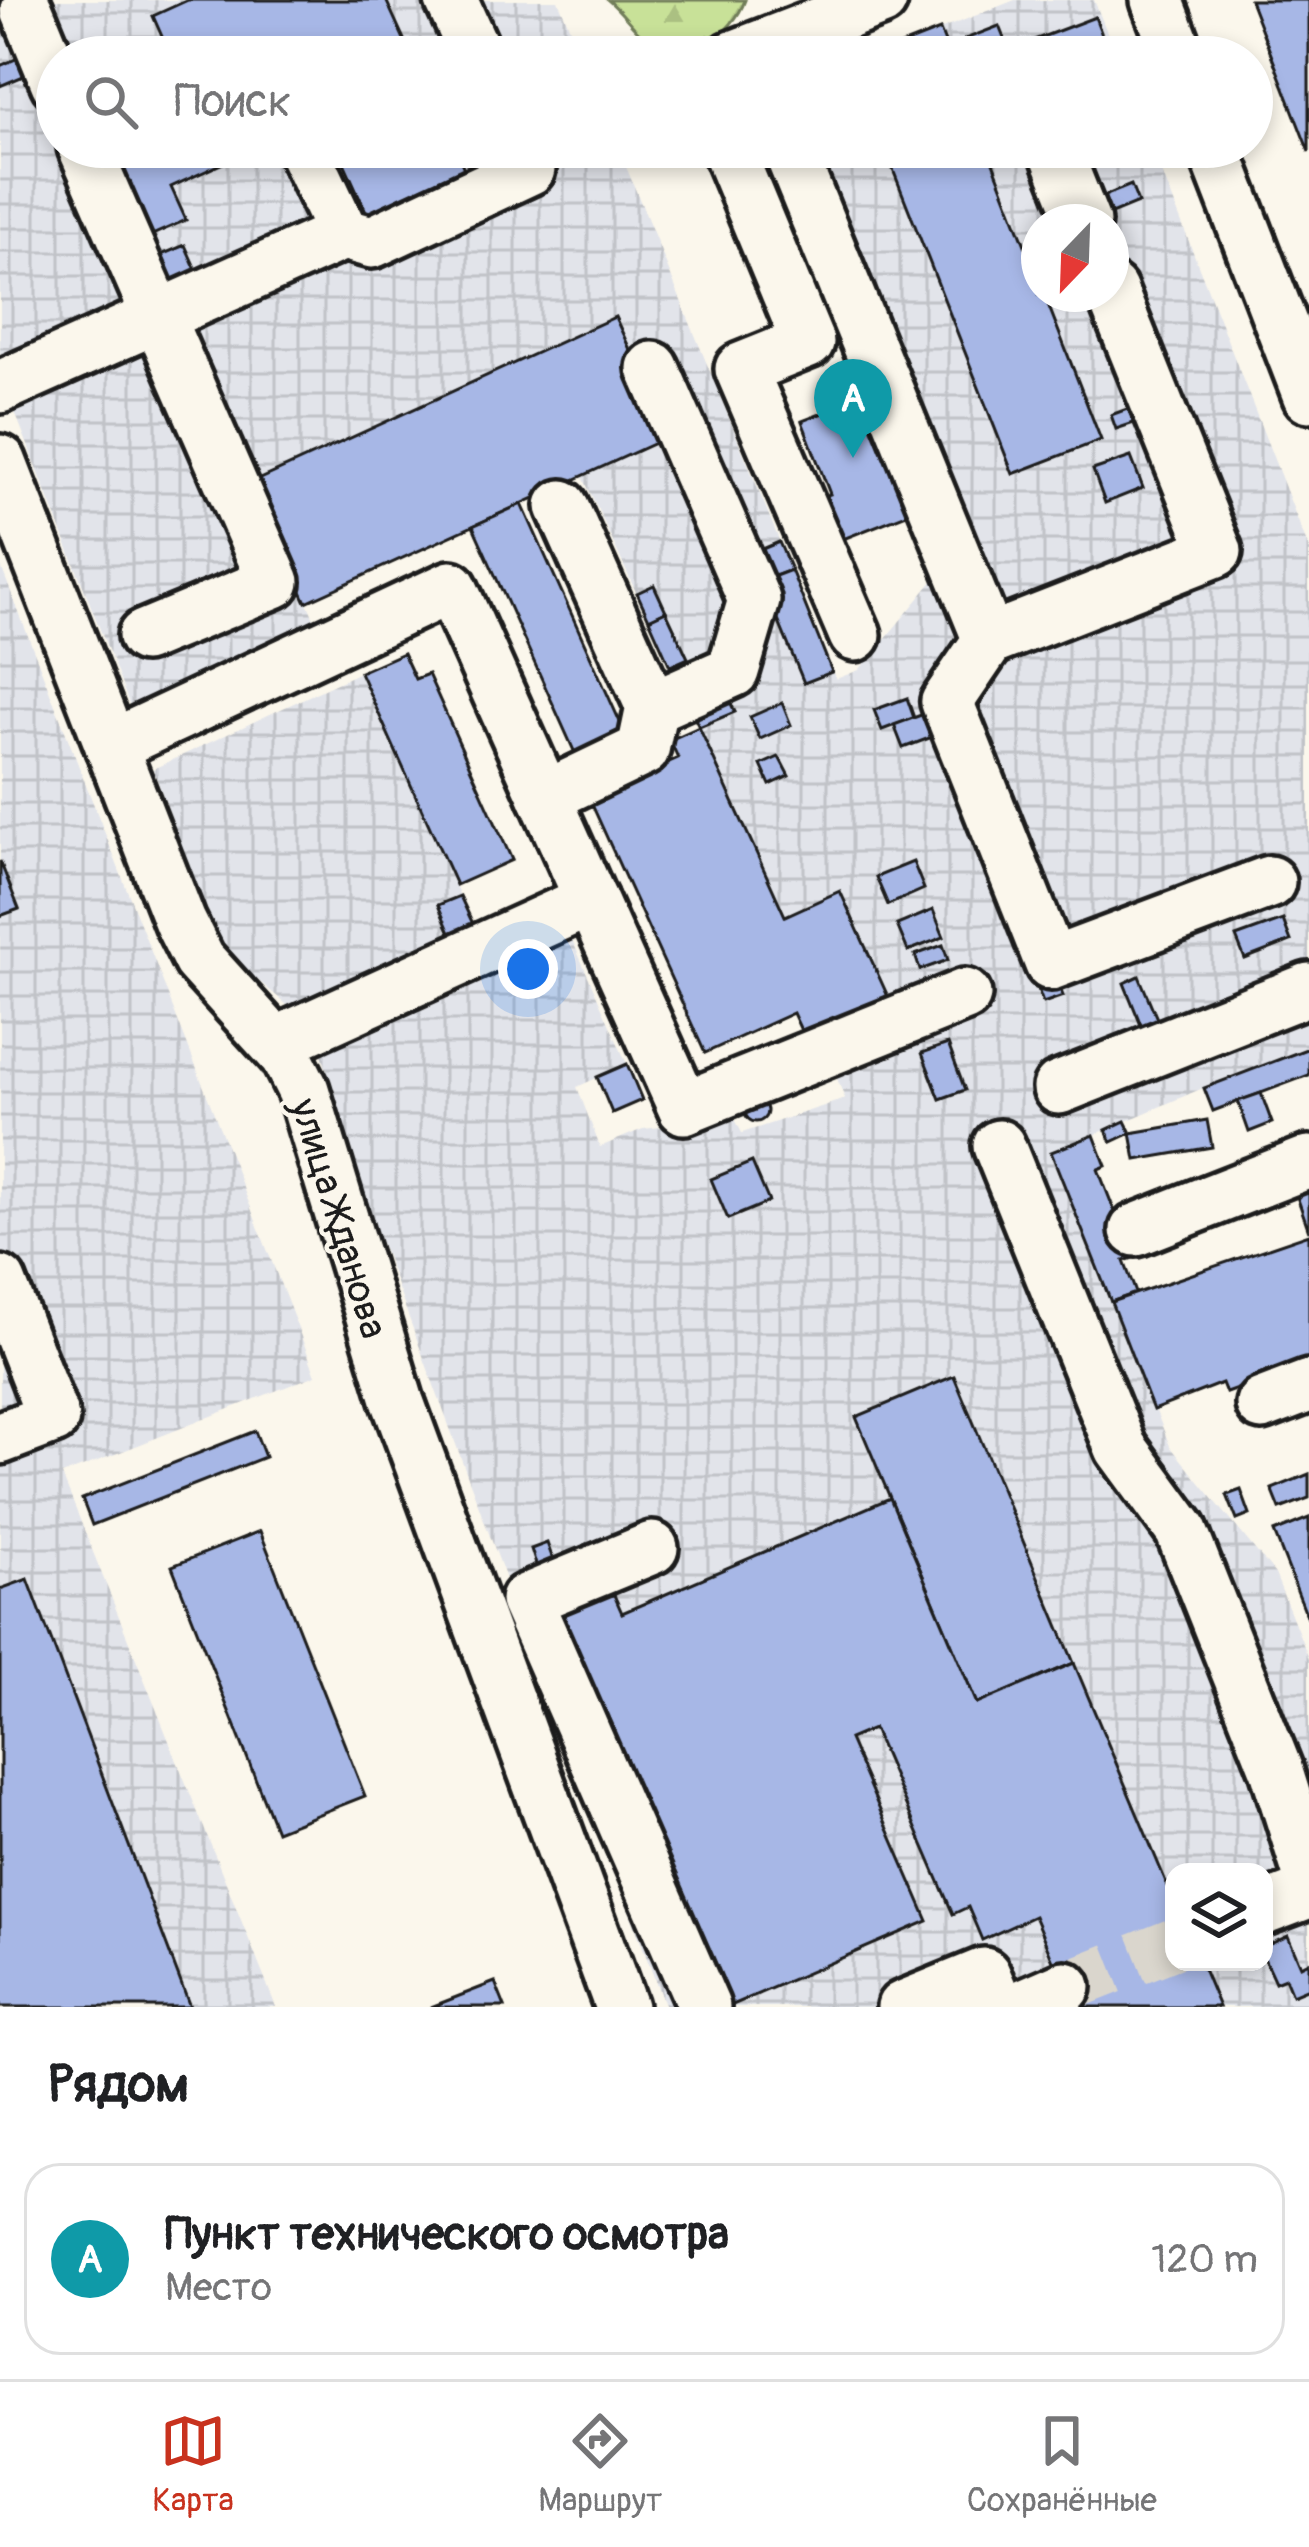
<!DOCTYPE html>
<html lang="ru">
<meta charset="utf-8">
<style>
body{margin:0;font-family:Pangolin,sans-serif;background:#f2f2f2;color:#202124}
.controls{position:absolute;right:36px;bottom:36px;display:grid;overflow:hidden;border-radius:24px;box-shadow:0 6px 18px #0003}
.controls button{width:108px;height:108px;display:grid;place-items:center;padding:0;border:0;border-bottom:3px solid #e0e0e0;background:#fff;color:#202124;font:60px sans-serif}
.compass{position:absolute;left:1021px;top:204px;width:108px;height:108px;border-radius:50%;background:#fff;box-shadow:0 6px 18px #0003;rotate:203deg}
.you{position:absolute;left:528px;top:969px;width:42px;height:42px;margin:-30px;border:9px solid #fff;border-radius:50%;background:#1a73e8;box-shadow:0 0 0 18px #1a73e833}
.badge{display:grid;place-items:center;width:78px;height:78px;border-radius:50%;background:#c8321e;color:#fff;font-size:39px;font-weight:700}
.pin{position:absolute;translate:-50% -99px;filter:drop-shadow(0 3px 6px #0008)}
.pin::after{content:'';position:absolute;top:63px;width:42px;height:36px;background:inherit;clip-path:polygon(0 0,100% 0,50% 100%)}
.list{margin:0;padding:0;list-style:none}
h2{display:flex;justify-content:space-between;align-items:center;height:156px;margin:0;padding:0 48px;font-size:51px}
h2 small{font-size:39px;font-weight:400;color:#757577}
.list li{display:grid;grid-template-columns:78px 1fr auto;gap:36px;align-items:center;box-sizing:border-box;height:192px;margin:0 24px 24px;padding:0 24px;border:3px solid #e0e0e0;border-radius:36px}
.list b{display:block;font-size:45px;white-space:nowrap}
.list p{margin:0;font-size:39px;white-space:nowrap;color:#757577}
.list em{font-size:39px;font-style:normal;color:#757577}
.icon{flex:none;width:66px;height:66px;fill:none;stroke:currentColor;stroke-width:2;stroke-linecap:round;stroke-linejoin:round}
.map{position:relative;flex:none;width:1309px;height:2007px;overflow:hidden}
.search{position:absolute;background:#fff;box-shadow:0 6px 18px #0003;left:36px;right:36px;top:36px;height:132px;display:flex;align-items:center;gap:30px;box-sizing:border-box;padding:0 42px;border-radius:66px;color:#757577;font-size:45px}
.sheet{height:372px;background:#fff}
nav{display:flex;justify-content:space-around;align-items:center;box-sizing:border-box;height:168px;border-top:3px solid #e0e0e0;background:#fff;font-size:33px;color:#757577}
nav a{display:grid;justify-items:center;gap:6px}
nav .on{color:#c8321e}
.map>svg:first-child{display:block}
.industrial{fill:url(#industrial-grid);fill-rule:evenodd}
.forest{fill:url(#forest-firs);stroke:#727e5a;stroke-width:3}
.building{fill:#a7b7e6;stroke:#1c1c1c;stroke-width:3}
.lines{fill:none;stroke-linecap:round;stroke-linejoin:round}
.minor-tunnel{stroke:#dad6cd;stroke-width:51;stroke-dasharray:51 26;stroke-linecap:butt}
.minor-casing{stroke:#1c1c1c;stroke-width:60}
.minor{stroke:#fbf7ec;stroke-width:51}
.labels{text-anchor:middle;stroke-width:9;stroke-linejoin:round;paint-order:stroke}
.street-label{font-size:39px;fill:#1c1c1c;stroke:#fbf7ec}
</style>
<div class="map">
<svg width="1309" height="2007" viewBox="0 0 1309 2007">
<defs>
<pattern id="industrial-grid" width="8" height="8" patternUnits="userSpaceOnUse" patternTransform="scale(3)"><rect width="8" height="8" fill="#e2e4ea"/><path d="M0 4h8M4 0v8" fill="none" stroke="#c1c3c8"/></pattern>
<pattern id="forest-firs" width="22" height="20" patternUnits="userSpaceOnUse" patternTransform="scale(3)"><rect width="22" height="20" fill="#c8e198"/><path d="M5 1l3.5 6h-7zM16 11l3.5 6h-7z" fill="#abc082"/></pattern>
</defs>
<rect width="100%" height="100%" fill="#fbf7ec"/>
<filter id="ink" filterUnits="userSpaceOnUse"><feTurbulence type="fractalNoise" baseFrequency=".00833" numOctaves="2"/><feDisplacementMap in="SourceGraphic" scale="24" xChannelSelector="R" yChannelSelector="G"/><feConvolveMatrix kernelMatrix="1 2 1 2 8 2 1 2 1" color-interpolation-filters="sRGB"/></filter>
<g filter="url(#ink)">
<g class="industrial">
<path d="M0 0H558L582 57H57V147H618L836 679 859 670 939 574 762 147H1152L1309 549V1074L1213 1111 1203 1088 1052 1153 1170 1446 1275 1574 1309 1659V2007H665L364 1197 320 1047 293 1010 233 959 213 928 153 769 360 672 492 968 569 933 627 1064 577 1087 600 1147 643 1129 735 1119 742 1133 845 1099 833 1068 840 892 785 916 583 477 307 602 316 623 130 706 0 374ZM1039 222H1111V294H1039ZM1174 1872H1264V1962H1174Z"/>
<path d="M1015 0H1094L1117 57H871Z"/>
<path d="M0 564 316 1375 62 1475 276 2007H0Z"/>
</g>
<path class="forest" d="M608 0H745C734 32 689 67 655 46 638 36 624 13 608 0Z"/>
<g class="building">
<path d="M188 0H386L412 57H263L258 48 238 57H171L153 16Z"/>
<path d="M1250 0H1309V152Z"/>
<path d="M1095 17 1107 48 1085 57H1025L1021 45Z"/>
<path d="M999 26 1009 51 972 57 965 39Z"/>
<path d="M940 30 951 57H871Z"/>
<path d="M522 40 527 54 500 57 497 51Z"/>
<path d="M25 55 33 72 0 86V66Z"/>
<path d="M148 147H258L171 187 186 220 152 235 118 161Z"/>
<path d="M337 147H455L467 176 370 220Z"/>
<path d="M853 147H987L1039 281V294H1044L1101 440 1013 474 888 157 862 168Z"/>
<path d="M1131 185 1138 203 1111 214 1104 196Z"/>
<path d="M185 245 197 272 173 283 161 255Z"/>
<path d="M615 317 670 436 306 602 252 483Z"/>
<path d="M867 396 912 512 838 541 820 497 830 494 802 421Z"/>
<path d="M1138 405 1143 420 1116 429 1111 415Z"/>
<path d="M1131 457 1143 488 1105 503 1093 470Z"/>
<path d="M522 504 624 731 575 753 473 526Z"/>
<path d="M779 542 791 570 772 577 760 550Z"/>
<path d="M791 570 832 672 804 683 762 581Z"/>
<path d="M654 585 666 611 649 619 637 593Z"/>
<path d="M666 611 688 658 670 666 649 619Z"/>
<path d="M403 653 415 679 428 674 512 860 456 885 360 672Z"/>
<path d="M727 695 735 712 699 727 691 711Z"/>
<path d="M907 698 914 718 882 730 874 710Z"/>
<path d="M782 703 791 725 760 739 750 717Z"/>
<path d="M932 711 940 734 903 748 894 725Z"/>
<path d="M699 727 785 916 840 891 890 1001 805 1039 793 1013 705 1053 589 798 678 758 670 740Z"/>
<path d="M779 757 789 776 770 785 761 765Z"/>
<path d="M0 861 19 909 0 916Z"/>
<path d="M913 862 924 889 888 905 876 877Z"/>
<path d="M460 896 474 926 451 935 438 905Z"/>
<path d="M933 910 944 937 908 951 897 925Z"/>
<path d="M1283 920 1291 941 1245 959 1236 937Z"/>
<path d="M943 945 948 960 920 970 915 955Z"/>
<path d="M1054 972 1063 996 1043 1003 1034 978Z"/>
<path d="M1139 976 1163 1033 1147 1040 1124 983Z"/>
<path d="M948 1044 965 1090 940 1099 922 1053Z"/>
<path d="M1309 1048V1075L1213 1111 1204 1088Z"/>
<path d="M627 1064 642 1100 612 1113 597 1077Z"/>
<path d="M1261 1093 1272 1123 1249 1132 1238 1101Z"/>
<circle cx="756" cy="1111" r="11"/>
<path d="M1207 1120 1212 1147 1136 1160 1131 1133Z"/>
<path d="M1125 1121 1131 1133 1112 1142 1106 1130Z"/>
<path d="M1094 1135 1106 1166 1098 1169 1133 1258 1124 1261 1136 1293 1111 1302 1051 1152Z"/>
<path d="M752 1162 769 1202 728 1219 711 1179Z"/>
<path d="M1309 1183V1231L1294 1188Z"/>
<path d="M1309 1234V1363L1226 1393 1222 1383 1153 1410 1111 1302Z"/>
<path d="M954 1376 1074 1663 977 1704 856 1417Z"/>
<path d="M255 1431 265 1457 92 1525 82 1499Z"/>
<path d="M1309 1474V1498L1280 1509 1272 1489Z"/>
<path d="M1241 1490 1250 1515 1237 1520 1227 1495Z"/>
<path d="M890 1498 977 1704 1074 1663 1174 1901V1962H1200L1219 2007H1068L1072 2005 1034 1916 982 1940 968 1907 953 1914 873 1729 849 1739 928 1921 728 2007 551 1604 607 1579 622 1613Z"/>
<path d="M1309 1518V1621L1274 1532Z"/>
<path d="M260 1531 365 1796 276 1831 172 1566Z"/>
<path d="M547 1543 555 1565 538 1571 531 1549Z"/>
<path d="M28 1579 190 2007H0V1589Z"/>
<path d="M1288 1936 1301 1966 1309 1962V1988L1292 1995 1285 1978 1275 1982 1264 1958V1947Z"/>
<path d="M495 1982 505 2007H431Z"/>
</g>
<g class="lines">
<path class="minor-tunnel" d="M1065 1987 1174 1944"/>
<g class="minor-casing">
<g id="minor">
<path d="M451 0 477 57"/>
<path d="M1157 0 1179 57"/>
<path d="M27 10 57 83"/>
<path d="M733 57 881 0"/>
<path d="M84 147 274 582 144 636"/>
<path d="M727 147 808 342 741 369 855 635"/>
<path d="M788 147 989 640 947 702 1051 964 1269 882"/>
<path d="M1054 147 1084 222"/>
<path d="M1213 147 1309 396"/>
<path d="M343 234 372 242 529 169 519 147"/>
<path d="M0 387 343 234 302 147"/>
<path d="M0 461 180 922 199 960 286 1056 303 1090 398 1402 621 2007"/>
<path d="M989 640 1216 551 1111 290"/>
<path d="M652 707 733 671 754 600 653 368"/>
<path d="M111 746 451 587 684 1108 965 995"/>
<path d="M545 797 643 750 652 707 562 506"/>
<path d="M276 1043 591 900"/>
<path d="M1059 1088 1309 989"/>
<path d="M999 1146 1121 1448 1181 1530 1276 1769 1309 1874"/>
<path d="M1136 1230 1309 1162"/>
<path d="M0 1282 53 1418 0 1438"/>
<path d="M1262 1404 1309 1386"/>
<path d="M652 1548 526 1600 704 2007"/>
<path d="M1264 1909 1309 1892"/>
<path d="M903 2007 984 1974 998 2007"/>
<path d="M1019 2007 1065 1987"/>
</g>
</g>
<use href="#minor" class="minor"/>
</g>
</g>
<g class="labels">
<g class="street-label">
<text transform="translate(340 1218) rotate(73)" y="14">улица Жданова</text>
</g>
</g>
</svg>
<div class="controls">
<button><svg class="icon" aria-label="layers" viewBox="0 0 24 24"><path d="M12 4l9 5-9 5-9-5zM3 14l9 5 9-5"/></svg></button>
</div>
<svg class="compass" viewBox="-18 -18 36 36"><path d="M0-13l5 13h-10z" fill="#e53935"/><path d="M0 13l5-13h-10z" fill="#757577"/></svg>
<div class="you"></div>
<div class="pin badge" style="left:853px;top:458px;background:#0f9aa8">A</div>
<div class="search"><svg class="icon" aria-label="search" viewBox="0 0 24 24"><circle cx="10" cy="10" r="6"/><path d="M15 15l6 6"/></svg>Поиск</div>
</div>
<section class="sheet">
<h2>Рядом<small></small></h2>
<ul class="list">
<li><span class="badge" style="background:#0f9aa8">A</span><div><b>Пункт технического осмотра</b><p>Место</p></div><em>120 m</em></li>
</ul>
</section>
<nav>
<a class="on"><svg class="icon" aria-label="map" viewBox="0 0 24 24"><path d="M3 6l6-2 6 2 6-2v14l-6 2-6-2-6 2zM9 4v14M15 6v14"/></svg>Карта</a>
<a><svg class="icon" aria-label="directions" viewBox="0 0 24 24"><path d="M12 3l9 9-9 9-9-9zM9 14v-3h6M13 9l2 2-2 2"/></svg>Маршрут</a>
<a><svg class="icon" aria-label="saved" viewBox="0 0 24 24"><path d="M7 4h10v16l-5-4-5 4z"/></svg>Сохранённые</a>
</nav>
